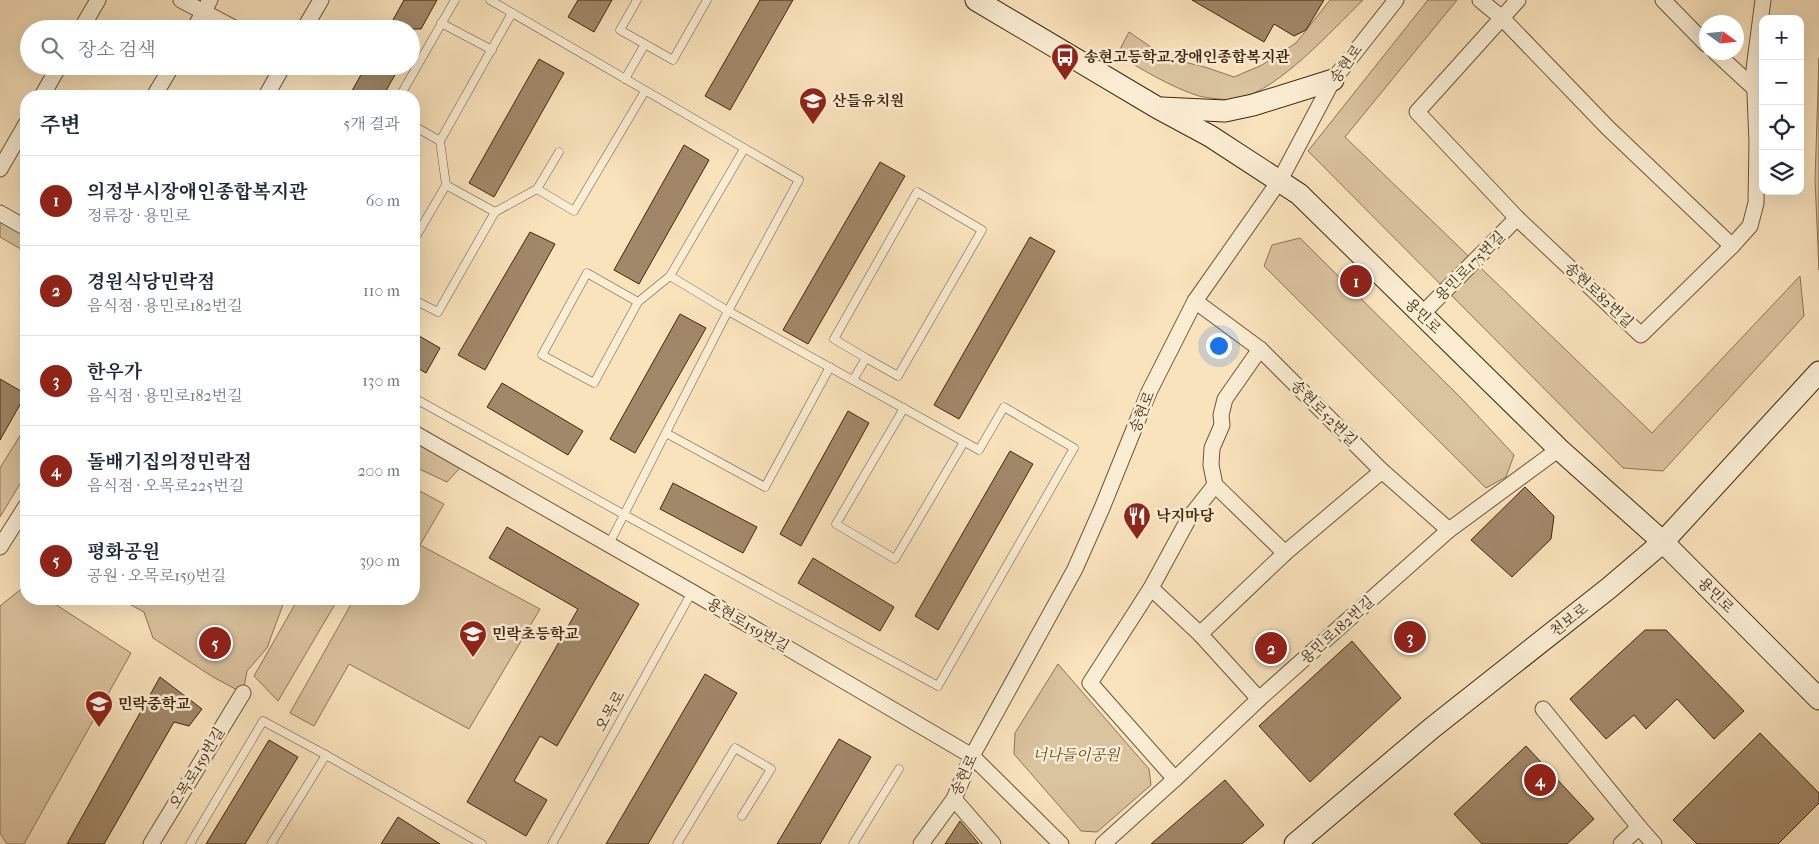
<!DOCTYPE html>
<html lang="ko">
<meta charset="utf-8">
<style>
body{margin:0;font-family:"IM FELL French Canon","Noto Serif KR",serif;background:#f2f2f3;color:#1f2937}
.controls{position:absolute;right:15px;top:15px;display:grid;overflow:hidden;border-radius:10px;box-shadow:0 5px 20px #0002}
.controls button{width:45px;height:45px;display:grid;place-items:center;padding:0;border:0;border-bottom:1px solid #e0e1e3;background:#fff;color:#1f2937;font:25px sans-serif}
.compass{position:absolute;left:1699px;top:15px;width:45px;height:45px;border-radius:50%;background:#fff;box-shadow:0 5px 20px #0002;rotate:105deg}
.you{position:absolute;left:1218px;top:345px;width:18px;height:18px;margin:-12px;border:4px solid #fff;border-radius:50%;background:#1a73e8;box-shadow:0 0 0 8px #1a73e833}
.badge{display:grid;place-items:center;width:32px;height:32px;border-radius:50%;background:#8f2418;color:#fff;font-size:16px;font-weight:700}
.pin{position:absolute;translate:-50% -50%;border:2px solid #fff;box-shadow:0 1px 5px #0006}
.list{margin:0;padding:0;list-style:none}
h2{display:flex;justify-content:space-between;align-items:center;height:65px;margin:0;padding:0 20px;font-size:21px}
h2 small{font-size:16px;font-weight:400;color:#747a83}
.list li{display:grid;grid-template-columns:32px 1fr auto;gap:15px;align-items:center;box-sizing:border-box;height:90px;padding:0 20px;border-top:1px solid #e0e1e3}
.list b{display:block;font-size:19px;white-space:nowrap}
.list p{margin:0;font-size:16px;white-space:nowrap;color:#747a83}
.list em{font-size:16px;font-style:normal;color:#747a83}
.icon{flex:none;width:28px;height:28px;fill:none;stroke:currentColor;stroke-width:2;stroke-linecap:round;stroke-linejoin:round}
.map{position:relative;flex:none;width:1819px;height:844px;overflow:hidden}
.search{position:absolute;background:#fff;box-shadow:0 5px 20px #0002;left:20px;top:20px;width:400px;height:55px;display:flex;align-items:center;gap:12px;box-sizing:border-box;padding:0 18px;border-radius:28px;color:#747a83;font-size:19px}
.panel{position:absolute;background:#fff;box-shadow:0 5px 20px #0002;left:20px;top:90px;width:400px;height:515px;border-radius:20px}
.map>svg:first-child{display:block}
.green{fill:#dac39f;stroke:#8e7456}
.building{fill:#a18869;stroke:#41260d}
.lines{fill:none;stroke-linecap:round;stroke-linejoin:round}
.lane-casing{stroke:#6f5539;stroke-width:9}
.street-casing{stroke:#6f5539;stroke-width:17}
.secondary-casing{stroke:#41260d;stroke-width:23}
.lane{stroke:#fbedd4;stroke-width:8}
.street{stroke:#fbedd4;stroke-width:15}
.secondary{stroke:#fbedd4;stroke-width:21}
.labels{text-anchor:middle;stroke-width:5;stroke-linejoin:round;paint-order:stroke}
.poi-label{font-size:15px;font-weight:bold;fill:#41260d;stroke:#fbedd4;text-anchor:start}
.street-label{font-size:15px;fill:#41260d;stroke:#fbedd4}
.park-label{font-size:15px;font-style:italic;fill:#674d32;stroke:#fbedd4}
</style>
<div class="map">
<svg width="1819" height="844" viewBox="0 0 1819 844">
<rect width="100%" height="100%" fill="#f9e3bd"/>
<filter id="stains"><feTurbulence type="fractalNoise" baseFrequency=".004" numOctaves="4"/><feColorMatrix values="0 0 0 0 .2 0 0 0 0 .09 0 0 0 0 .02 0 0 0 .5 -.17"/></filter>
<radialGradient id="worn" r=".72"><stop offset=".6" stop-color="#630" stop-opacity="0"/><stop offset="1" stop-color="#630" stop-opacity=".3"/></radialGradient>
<g class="green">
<path d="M1330 0H1363C1332 30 1280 89 1238 99 1230 101 1207 98 1199 96 1170 87 1144 70 1117 55L1129 32 1167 58 1205 67 1234 77 1262 65 1296 43Z"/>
<path d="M1428 0H1457L1345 137 1652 433 1800 276 1804 316 1663 471 1623 468 1308 151Z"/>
<path d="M1819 58V270L1815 180Z"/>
<path d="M0 218 26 233V252L0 237Z"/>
<path d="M1300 238 1464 401 1514 455 1506 477 1486 488 1264 266 1272 245Z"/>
<path d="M26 426V474L0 517V468Z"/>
<path d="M414 440 461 467 447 482 415 467 414 469Z"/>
<path d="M416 489 444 504 420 545 540 609 469 729 349 664 314 726 290 713 354 599H414V493Z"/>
<path d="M26 585V599H47L131 653 24 844H7L0 833V606Z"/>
<path d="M120 599H285L267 648 247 671 243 693 213 677 153 638 144 612Z"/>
<path d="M298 599H338L278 701 254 676Z"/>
<path d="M1058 664 1149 769 1151 785 1097 832 1081 831 1014 754 1015 733Z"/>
</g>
<g class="building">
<path d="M404 0H437L421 29H388Z"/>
<path d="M578 0H612L594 32 568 17Z"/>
<path d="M760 0H793L730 110 705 96Z"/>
<path d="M1192 0H1324L1306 30 1294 36 1274 24 1264 42Z"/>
<path d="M539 59 564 73 494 197 469 183Z"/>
<path d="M366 66H400L383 96H349Z"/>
<path d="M684 145 709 160 639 284 614 270Z"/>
<path d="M880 162 905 176 808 344 783 330Z"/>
<path d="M530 232 555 244 485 370 458 355Z"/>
<path d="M1030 237 1055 251 959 419 934 405Z"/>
<path d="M680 314 706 328 635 453 610 439Z"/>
<path d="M414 333 440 348 426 373 414 366Z"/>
<path d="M0 379 26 394 0 440Z"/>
<path d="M502 383 583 431 568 455 487 407Z"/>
<path d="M848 411 869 423 801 546 780 534Z"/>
<path d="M1010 451 1033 464 938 630 915 616Z"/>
<path d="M673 483 757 527 743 553 660 509Z"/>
<path d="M1525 487 1554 516 1551 539 1512 577 1471 540Z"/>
<path d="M507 527 639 604 557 746 540 736 514 781 547 800 526 836 467 802 578 609 489 558Z"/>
<path d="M813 558 894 607 880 631 798 583Z"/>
<path d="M1645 630H1666L1744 711 1714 739 1677 699 1646 729 1634 715 1606 739 1570 699Z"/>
<path d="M1352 641 1401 698 1310 782 1259 726Z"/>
<path d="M705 674 737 693 648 844H606Z"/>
<path d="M160 677 202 709 189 726 174 722 104 844H67Z"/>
<path d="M1760 733 1819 793V803L1778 844H1697L1673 820Z"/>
<path d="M839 739 871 757 820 844H777Z"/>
<path d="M269 740 298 757 245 844H206Z"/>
<path d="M1526 746 1594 819 1567 844H1482L1454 814Z"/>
<path d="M1225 780 1264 825 1242 844H1151Z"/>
<path d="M398 817 440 844H381Z"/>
<path d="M960 821 979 844H945Z"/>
</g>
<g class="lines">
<g class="lane-casing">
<g id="lane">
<path d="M637 0 620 30 673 60 707 0"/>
<path d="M441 23 492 50"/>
<path d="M625 79 645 44"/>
<path d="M400 96 455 0"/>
<path d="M414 126 440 141 512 13"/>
<path d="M446 185 495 212"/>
<path d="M537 189 559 152"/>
<path d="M414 240 446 185 440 141"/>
<path d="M414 300 438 312 495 212 537 189 574 211 645 91"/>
<path d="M638 302 594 383 542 355 587 273 638 302 670 276"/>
<path d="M853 380 866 358 834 339 917 192 982 230 898 376 866 358"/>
<path d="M414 398 623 514 938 686 1074 448 1004 407 979 450 728 311 799 180 490 0"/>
<path d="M904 408 836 524 895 559 964 442"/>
<path d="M666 433 765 487 830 367"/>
<path d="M609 544 728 311 670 276 744 149"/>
<path d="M190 844 263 721 326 755"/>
<path d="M271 844 326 755 482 844"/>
<path d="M552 844 692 592"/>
<path d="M677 844 735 748 771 769 742 816"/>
<path d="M853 844 899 769"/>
</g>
</g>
<g class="street-casing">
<g id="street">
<path d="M181 0 236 29"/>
<path d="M1480 0 1502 18 1608 128 1732 246"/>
<path d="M1518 0 1417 112 1517 218 1641 335 1732 246 1750 226 1756 203 1757 142 1754 69 1763 0"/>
<path d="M1663 0 1706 44"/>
<path d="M81 29 98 0"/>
<path d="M194 29 210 0"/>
<path d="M304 29 321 0"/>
<path d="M1715 52 1753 87"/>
<path d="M42 96 59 66"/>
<path d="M154 96 172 66"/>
<path d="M266 96 283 66"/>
<path d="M0 169 26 124"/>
<path d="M0 213 26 228"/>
<path d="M1195 301 1260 349 1382 471 1449 530"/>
<path d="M1422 314 1517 218"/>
<path d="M414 433 692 592 972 756 1061 844"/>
<path d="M1215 485 1285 553"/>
<path d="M0 547 26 506"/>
<path d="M1151 588 1200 634 1259 699"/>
<path d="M1200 634 1285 553 1382 471"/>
<path d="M1543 709 1639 827"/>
<path d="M1175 779 1090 683 1151 588 1189 518 1215 485 1211 465 1212 448 1222 425 1221 415 1225 399 1260 349"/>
<path d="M954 799 993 844"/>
<path d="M151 844 243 693"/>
<path d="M921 844 954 799 972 756 1075 569 1102 508 1149 392 1195 301 1280 180 1333 80 1396 0"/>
<path d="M1103 844 1175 779 1259 699 1449 530 1559 449"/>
<path d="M1621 844 1639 827 1654 844"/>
</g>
</g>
<g class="secondary-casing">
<g id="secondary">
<path d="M976 0 1158 108 1210 136 1299 194 1559 449 1663 542 1819 699"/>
<path d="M1162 108 1225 111 1253 105 1333 80"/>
<path d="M1295 844 1432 728 1609 588 1663 542 1819 372"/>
</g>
</g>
<use href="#lane" class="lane"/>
<use href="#street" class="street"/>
<use href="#secondary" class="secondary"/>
</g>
<defs>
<g id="bus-pin" transform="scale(1.4375)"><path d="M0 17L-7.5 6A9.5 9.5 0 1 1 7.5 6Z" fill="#8f2418" stroke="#fbedd4"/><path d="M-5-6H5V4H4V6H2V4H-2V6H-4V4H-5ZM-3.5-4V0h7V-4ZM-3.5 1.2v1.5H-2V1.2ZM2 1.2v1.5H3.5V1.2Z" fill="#fff"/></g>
<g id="school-pin" transform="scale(1.4375)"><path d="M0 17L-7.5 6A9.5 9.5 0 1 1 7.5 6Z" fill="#8f2418" stroke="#fbedd4"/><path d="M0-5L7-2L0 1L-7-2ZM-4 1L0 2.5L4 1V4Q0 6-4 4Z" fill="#fff"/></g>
<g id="restaurant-pin" transform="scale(1.4375)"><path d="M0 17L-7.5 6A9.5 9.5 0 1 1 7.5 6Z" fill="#8f2418" stroke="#fbedd4"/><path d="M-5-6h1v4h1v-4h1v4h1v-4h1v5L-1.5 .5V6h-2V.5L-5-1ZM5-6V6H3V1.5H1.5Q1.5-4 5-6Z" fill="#fff"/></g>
</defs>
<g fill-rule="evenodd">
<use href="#bus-pin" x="1065" y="57"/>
<use href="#school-pin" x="813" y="101"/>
<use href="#restaurant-pin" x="1137" y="516"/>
<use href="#school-pin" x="473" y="634"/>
<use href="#school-pin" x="99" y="704"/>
</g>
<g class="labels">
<g class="poi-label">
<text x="1084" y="62">송현고등학교.장애인종합복지관</text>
<text x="832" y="106">산들유치원</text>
<text x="1156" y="521">낙지마당</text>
<text x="492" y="639">민락초등학교</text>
<text x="118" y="709">민락중학교</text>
</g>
<g class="street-label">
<text transform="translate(1346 64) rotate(-54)" y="5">송현로</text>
<text transform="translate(1470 266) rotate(-45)" y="5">용민로175번길</text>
<text transform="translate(1599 295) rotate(43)" y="5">송현로82번길</text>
<text transform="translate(1423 316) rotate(44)" y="5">용민로</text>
<text transform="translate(1142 412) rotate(-68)" y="5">송현로</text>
<text transform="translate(1324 413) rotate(45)" y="5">송현로52번길</text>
<text transform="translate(1716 595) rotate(45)" y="5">용민로</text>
<text transform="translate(1569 620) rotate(-38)" y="5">천보로</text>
<text transform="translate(748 625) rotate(30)" y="5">용현로159번길</text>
<text transform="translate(1337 630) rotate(-42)" y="5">용민로182번길</text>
<text transform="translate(610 711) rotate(-61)" y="5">오목로</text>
<text transform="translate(197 768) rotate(-59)" y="5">오목로159번길</text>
<text transform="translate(964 775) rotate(-65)" y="5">송현로</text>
</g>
<g class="park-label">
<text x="1076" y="760">너나들이공원</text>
</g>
</g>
<rect width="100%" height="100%" filter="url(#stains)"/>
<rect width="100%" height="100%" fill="url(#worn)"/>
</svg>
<div class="controls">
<button>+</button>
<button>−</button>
<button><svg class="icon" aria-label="locate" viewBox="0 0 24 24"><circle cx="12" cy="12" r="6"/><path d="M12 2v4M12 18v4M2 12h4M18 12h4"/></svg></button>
<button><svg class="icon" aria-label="layers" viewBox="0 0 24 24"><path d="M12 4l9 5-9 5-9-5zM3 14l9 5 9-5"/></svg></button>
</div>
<svg class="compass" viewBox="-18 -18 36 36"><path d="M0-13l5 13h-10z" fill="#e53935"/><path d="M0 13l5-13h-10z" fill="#747a83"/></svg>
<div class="you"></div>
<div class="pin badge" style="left:1356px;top:281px">1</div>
<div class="pin badge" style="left:1271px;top:648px">2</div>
<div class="pin badge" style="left:1410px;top:637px">3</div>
<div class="pin badge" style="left:1540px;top:780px">4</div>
<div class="pin badge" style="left:215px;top:643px">5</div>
<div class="search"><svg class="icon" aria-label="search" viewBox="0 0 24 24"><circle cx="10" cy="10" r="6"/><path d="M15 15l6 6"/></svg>장소 검색</div>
<section class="panel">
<h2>주변<small>5개 결과</small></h2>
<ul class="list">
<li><span class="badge">1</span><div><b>의정부시장애인종합복지관</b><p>정류장 · 용민로</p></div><em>60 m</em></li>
<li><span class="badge">2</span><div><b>경원식당민락점</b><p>음식점 · 용민로182번길</p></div><em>110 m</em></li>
<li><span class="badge">3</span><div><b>한우가</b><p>음식점 · 용민로182번길</p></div><em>130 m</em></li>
<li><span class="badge">4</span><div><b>돌배기집의정민락점</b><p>음식점 · 오목로225번길</p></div><em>200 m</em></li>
<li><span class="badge">5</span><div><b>평화공원</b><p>공원 · 오목로159번길</p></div><em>390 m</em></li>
</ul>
</section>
</div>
